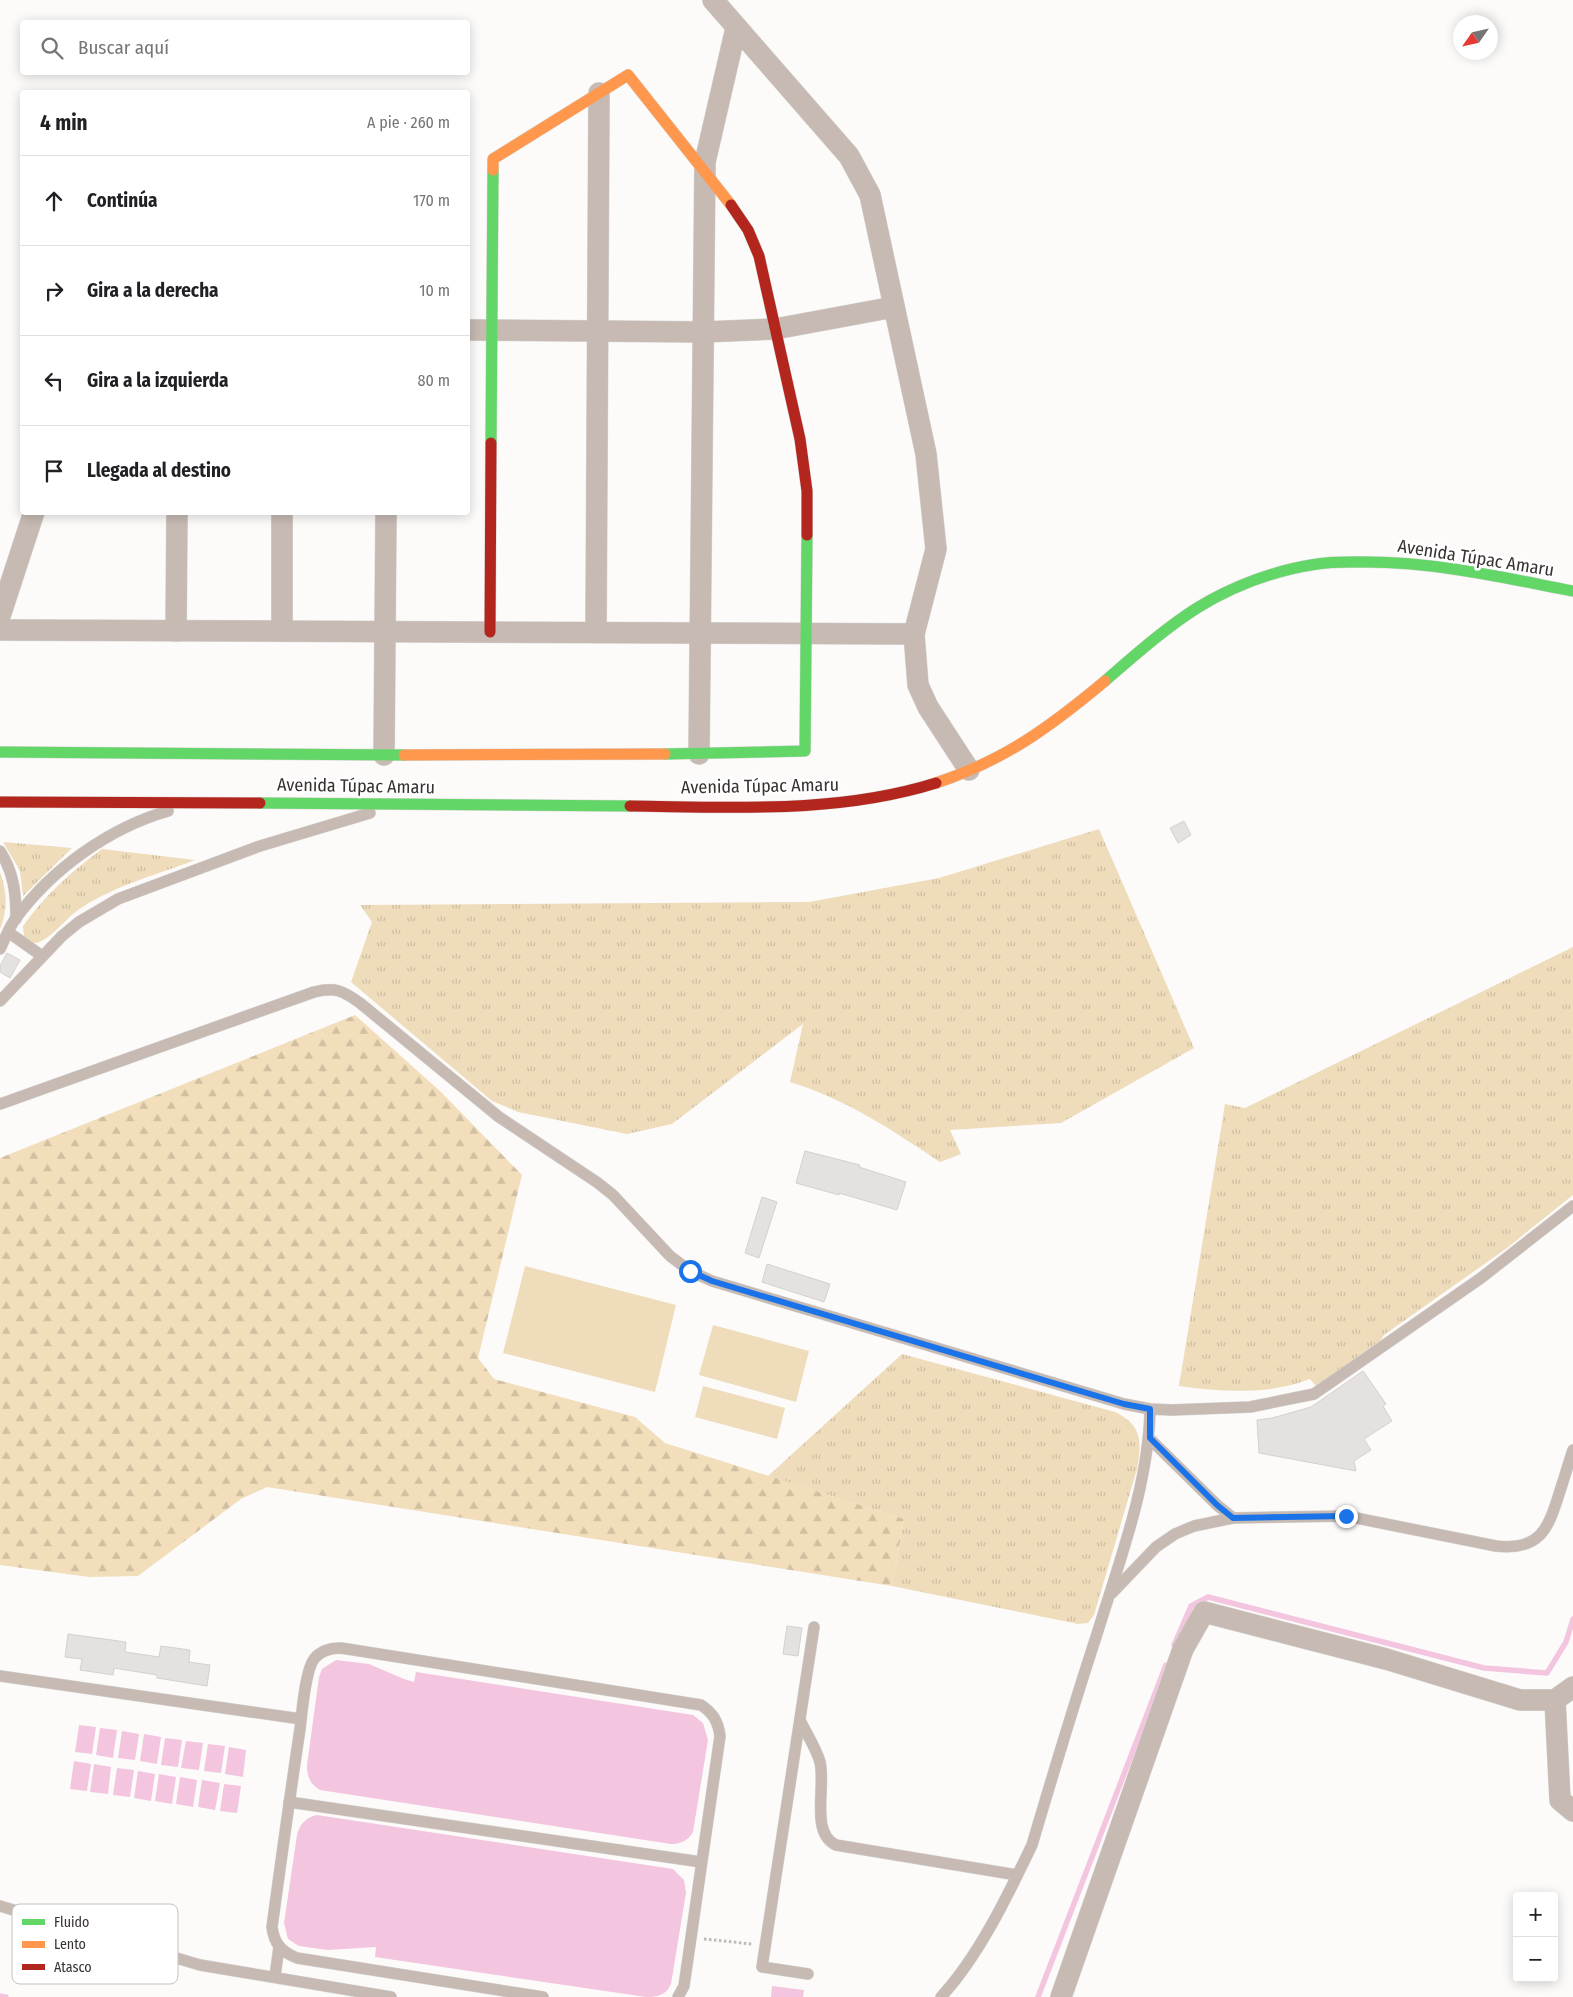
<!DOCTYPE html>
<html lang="es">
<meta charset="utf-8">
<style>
body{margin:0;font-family:"Fira Sans Condensed",sans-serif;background:#f2f2f2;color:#202124}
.controls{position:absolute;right:15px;bottom:15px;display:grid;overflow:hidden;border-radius:5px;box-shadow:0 2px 12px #0003}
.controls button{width:45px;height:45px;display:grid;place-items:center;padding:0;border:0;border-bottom:1px solid #e0e0e0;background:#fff;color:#202124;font:25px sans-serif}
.compass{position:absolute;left:1453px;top:15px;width:45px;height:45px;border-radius:50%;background:#fff;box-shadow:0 2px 12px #0003;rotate:236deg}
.stop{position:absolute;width:15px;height:15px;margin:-11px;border:4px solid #1a73e8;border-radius:50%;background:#fff}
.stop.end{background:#1a73e8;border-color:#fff;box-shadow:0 1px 5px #0008}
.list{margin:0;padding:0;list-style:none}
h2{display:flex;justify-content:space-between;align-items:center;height:65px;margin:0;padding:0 20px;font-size:21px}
h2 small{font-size:16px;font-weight:400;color:#757577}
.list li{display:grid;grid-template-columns:32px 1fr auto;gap:15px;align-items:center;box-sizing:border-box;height:90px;padding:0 20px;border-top:1px solid #e0e0e0}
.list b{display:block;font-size:19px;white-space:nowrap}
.list em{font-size:16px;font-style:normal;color:#757577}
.icon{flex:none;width:28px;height:28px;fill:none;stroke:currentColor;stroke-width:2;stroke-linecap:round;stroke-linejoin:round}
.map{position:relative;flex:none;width:1573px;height:1997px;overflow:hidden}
.search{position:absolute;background:#fff;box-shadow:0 2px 12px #0003;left:20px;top:20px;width:450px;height:55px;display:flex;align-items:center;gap:12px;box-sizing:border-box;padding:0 18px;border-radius:5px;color:#757577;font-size:19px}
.panel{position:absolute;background:#fff;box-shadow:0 2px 12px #0003;left:20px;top:90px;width:450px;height:425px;border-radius:5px}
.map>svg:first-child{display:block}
.grass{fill:url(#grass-tufts)}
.forest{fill:url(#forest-firs)}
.green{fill:#efdcbb}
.water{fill:#f3c5df}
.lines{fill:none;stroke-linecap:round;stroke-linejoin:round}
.stream{stroke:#f3c5df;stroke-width:5.5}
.building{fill:#e4e1e0;stroke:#d3d0d0}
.lane-casing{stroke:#d9d7d6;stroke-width:12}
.street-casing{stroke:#d9d7d6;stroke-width:22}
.fast-casing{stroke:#d9d7d6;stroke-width:12}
.slow-casing{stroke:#d9d7d6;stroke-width:12}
.jam-casing{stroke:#d9d7d6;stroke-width:12}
.path{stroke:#c0b9b3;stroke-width:3;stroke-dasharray:2.5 2.5;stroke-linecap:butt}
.lane{stroke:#c6bab3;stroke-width:11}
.street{stroke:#c6bab3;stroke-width:21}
.fast{stroke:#63d668;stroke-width:11}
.slow{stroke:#ff974d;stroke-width:11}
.jam{stroke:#b3261e;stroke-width:11}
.route{stroke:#1a73e8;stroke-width:6}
.labels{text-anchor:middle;stroke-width:5;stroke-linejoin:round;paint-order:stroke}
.street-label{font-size:18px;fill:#383230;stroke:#fff}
.key{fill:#fff;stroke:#c3c2c1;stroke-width:1}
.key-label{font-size:14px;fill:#383230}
</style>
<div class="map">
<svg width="1573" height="1997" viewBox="0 0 1573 1997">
<defs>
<pattern id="grass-tufts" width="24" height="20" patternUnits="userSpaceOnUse" patternTransform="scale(1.25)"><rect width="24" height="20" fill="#efdcbb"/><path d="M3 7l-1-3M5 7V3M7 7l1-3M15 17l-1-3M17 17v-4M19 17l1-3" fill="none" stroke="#cebda1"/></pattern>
<pattern id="forest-firs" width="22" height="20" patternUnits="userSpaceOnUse" patternTransform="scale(1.25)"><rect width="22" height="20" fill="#f2debb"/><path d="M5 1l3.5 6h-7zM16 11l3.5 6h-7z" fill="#d0bfa1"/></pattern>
</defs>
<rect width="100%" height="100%" fill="#fcfbfa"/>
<g class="grass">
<path d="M1099 829 1194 1048 1061 1123 950 1130 961 1154 940 1162C892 1130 846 1099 790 1082L803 1024 672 1124 627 1134 518 1112 492 1101 351 982 372 922 360 905 809 902 939 878Z"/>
<path d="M3 842 72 848 23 896 20 871Z"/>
<path d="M102 849 195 860C156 875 113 886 78 910 66 918 47 944 33 943L24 937 23 926C45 895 72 871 102 849Z"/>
<path d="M0 872C7 891 8 910 0 929Z"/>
<path d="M1573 947V1195L1507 1248 1384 1335 1380 1341 1316 1386 1310 1379C1268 1395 1223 1392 1179 1386L1225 1104 1245 1108Z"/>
<path d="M902 1354 1115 1412C1142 1425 1142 1441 1137 1469L1094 1615 1088 1623 1078 1624 892 1586 904 1519 768 1476Z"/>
</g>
<path class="forest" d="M355 1015 440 1091 522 1175 478 1358 494 1379 635 1417 665 1443 904 1519 892 1586 267 1487 241 1499 138 1576 89 1577 0 1565V1158Z"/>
<g class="green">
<path d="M525 1266 676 1305 655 1392 503 1353Z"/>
<path d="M713 1325 809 1351 796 1402 699 1375Z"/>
<path d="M703 1386 785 1408 777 1439 695 1417Z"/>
</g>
<g class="water">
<path d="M336 1660 369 1664 404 1679 414 1682 416 1672 693 1715 703 1723 708 1740 693 1832C688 1841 680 1844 671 1844L320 1790C310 1784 307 1777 307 1765L319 1677 322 1669Z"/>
<path d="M79 1725 96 1727 92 1754 75 1752Z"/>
<path d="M100 1728 117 1730 113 1758 96 1755Z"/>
<path d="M122 1731 139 1734 135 1760 118 1758Z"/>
<path d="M144 1734 161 1737 157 1764 140 1761Z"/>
<path d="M165 1738 182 1740 178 1767 161 1765Z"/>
<path d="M186 1741 203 1743 199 1770 181 1768Z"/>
<path d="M208 1744 225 1746 221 1773 204 1771Z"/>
<path d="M229 1747 246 1750 243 1777 225 1774Z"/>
<path d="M74 1761 91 1764 87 1791 70 1789Z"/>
<path d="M94 1764 111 1767 108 1794 90 1792Z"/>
<path d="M117 1768 134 1770 130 1797 113 1795Z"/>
<path d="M138 1771 155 1774 151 1801 134 1798Z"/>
<path d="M159 1774 176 1777 172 1804 155 1801Z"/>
<path d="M180 1777 197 1780 193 1807 176 1804Z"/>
<path d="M202 1780 220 1783 215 1810 198 1807Z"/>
<path d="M224 1784 241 1786 237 1813 220 1811Z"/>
<path d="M317 1815 673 1869 684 1880 686 1893 671 1984C666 1995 658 1997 646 1997L375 1957 376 1947 328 1950 299 1946 288 1939 284 1923 297 1835C300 1824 306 1817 317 1815Z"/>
<path d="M772 1986 804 1990 803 1997H771Z"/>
</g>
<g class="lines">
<g class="stream">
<path d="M1174 1645 1191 1606 1208 1597 1484 1668 1547 1673 1566 1642 1573 1619"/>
<path d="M0 1996 6 1997"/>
<path d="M1038 1997 1166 1665"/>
</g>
</g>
<g class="building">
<path d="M1184 821 1191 835 1178 843 1170 828Z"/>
<path d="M7 953 20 960 10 978 0 972V966Z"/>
<path d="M805 1151 860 1165 859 1167 906 1182 897 1210 839 1193V1195L796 1183Z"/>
<path d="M762 1197 777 1202 759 1258 745 1253Z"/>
<path d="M767 1264 830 1284 824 1302 762 1282Z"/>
<path d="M1363 1371 1386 1404 1383 1406 1392 1421 1364 1439 1371 1450 1354 1461 1356 1471 1259 1453 1257 1420 1272 1418 1311 1407Z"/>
<path d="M787 1626 802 1628 798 1656 783 1654Z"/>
<path d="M68 1634 126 1642 125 1652 159 1657 161 1646 190 1650 189 1662 210 1665 207 1686 157 1678V1675L114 1668 113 1675 80 1670 82 1659 65 1657Z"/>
</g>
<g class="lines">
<g class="lane-casing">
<g id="lane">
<path d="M0 851C14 873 16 893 16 919"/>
<path d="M8 932 42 956"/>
<path d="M0 949C5 939 9 927 16 918 52 869 109 828 168 811"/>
<path d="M0 1001 62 936 79 922 118 899 260 846 370 813"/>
<path d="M0 1104 314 992C335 987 342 990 360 1003L499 1117 598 1183 613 1195 670 1256 690 1271 712 1281 1124 1404 1150 1409 1172 1410 1250 1407 1314 1394 1481 1278 1573 1206"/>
<path d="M1150 1439 1217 1505 1233 1518"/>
<path d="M1112 1593 1156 1547 1175 1534 1194 1526 1233 1518 1346 1516 1496 1546C1539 1551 1548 1530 1559 1494 1564 1479 1568 1465 1573 1450"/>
<path d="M0 1676 301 1719"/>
<path d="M800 1720C806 1733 816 1748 820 1762 826 1787 810 1833 836 1845L1017 1875"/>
<path d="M289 1802 701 1862"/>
<path d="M0 1906 200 1965 391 1997"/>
<path d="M808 1974 762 1967 814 1627"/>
<path d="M275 1976 279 1947"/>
<path d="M543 1997 297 1958C282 1952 274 1944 272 1927 281 1861 290 1795 300 1729 302 1713 305 1671 314 1659 321 1650 331 1648 341 1648L701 1705C713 1713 718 1721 720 1736L684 1986 678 1997"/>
<path d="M941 1997C979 1956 1008 1895 1032 1845 1053 1774 1074 1704 1097 1634 1119 1562 1149 1484 1150 1409"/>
</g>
</g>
<g class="street-casing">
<g id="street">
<path d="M713 0 849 156 870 195 926 454 936 549 914 634 918 685 928 707 969 770"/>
<path d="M468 330 703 332 775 329 894 307"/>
<path d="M0 616 34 512"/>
<path d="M0 630 914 634"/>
<path d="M176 631 177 512"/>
<path d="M282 631V512"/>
<path d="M596 632 599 93"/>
<path d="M699 754 705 162 736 28"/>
<path d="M384 755 386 512"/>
<path d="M1555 1700 1560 1800 1573 1811"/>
<path d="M1061 1997 1183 1649 1204 1612 1386 1659 1520 1700H1555L1573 1687"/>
</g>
</g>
<g class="fast-casing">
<g id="fast">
<path d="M491 443 493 170"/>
<path d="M1105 681C1134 656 1164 629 1197 608 1233 586 1276 570 1317 564 1333 561 1350 562 1367 562 1436 562 1505 578 1573 591"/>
<path d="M0 752 404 755"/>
<path d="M665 754 805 751 807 535"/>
<path d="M260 803 630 806"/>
</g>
</g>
<g class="slow-casing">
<g id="slow">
<path d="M493 170V159L628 75 731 205"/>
<path d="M404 755 665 754"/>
<path d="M936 783C1005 760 1050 727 1105 681"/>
</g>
</g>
<g class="jam-casing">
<g id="jam">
<path d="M731 205 748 230 759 256 800 439 807 491V535"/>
<path d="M490 632 491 443"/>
<path d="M0 802 260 803"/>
<path d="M630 806C732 807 837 814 936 783"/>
</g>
</g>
<path class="path" d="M704 1939 752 1944"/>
<use href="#lane" class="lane"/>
<use href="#street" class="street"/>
<use href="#fast" class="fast"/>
<use href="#slow" class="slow"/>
<use href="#jam" class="jam"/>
</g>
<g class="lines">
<path class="route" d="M690 1271 712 1281 1124 1404 1150 1409V1438L1217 1505 1233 1518 1346 1516"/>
</g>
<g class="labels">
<g class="street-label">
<text transform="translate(1476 558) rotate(9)" y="6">Avenida Túpac Amaru</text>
<text transform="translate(356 786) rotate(1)" y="6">Avenida Túpac Amaru</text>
<text transform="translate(760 786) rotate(-1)" y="6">Avenida Túpac Amaru</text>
</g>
</g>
<rect x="12" y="1904" width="166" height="80" rx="8" class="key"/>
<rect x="22" y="1919" width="23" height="6" fill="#63d668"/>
<rect x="22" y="1941" width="23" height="7" fill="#ff974d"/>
<rect x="22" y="1964" width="23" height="6" fill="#b3261e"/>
<g class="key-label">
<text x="54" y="1927">Fluido</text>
<text x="54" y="1949">Lento</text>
<text x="54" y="1972">Atasco</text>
</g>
</svg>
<div class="controls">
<button>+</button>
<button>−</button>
</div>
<svg class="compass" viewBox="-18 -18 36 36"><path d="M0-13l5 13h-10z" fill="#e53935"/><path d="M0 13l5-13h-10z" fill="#757577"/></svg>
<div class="stop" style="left:690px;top:1271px"></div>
<div class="stop end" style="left:1346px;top:1516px"></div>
<div class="search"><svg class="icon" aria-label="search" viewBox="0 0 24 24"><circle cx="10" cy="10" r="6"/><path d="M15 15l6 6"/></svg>Buscar aquí</div>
<section class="panel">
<h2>4 min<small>A pie · 260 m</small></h2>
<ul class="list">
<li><svg class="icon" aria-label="ahead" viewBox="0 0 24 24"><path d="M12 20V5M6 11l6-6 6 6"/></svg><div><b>Continúa</b></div><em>170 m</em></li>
<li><svg class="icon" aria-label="right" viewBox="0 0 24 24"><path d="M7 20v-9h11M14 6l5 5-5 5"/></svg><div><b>Gira a la derecha</b></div><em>10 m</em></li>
<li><svg class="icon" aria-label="left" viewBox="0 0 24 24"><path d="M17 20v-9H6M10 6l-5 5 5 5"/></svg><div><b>Gira a la izquierda</b></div><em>80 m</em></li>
<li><svg class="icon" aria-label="arrive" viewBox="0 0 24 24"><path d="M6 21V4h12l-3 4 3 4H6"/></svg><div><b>Llegada al destino</b></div></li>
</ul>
</section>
</div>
